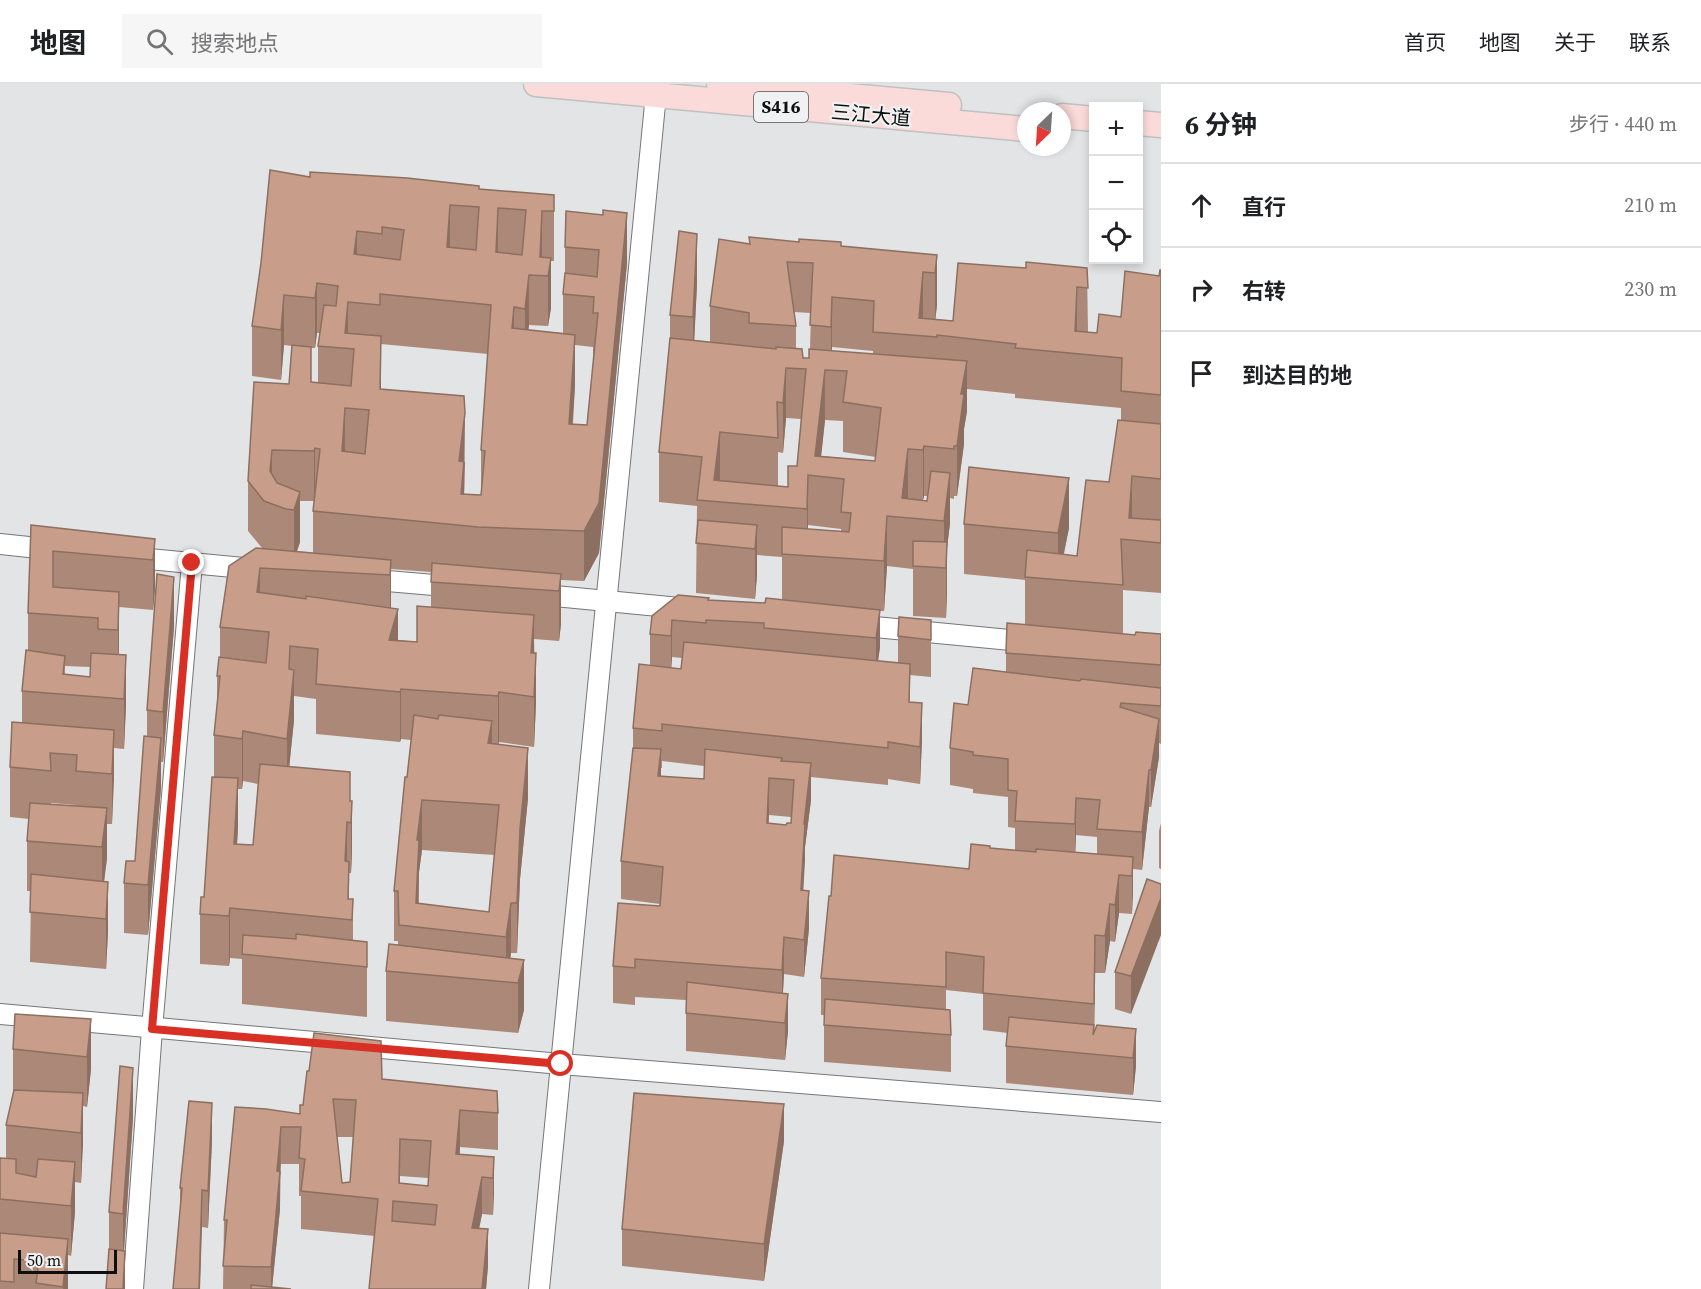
<!DOCTYPE html>
<html lang="zh">
<meta charset="utf-8">
<style>
body{margin:0;font-family:"Source Serif 4","Noto Sans SC",serif;background:#f6f6f6;color:#202124}
.controls{position:absolute;right:18px;top:18px;display:grid;overflow:hidden;border-radius:0px;box-shadow:0 3px 9px #0003}
.controls button{width:54px;height:54px;display:grid;place-items:center;padding:0;border:0;border-bottom:2px solid #e0e0e0;background:#fff;color:#202124;font:30px sans-serif}
.compass{position:absolute;left:1017px;top:18px;width:54px;height:54px;border-radius:50%;background:#fff;box-shadow:0 3px 9px #0003;rotate:205deg}
.scale{position:absolute;left:18px;bottom:15px;width:99px;box-sizing:border-box;padding-left:6px;border:3px solid #0e0f0f;border-top:0;font-size:16px;line-height:21px;white-space:nowrap;color:#0e0f0f;-webkit-text-stroke:4px #f0f1f2;paint-order:stroke}
.stop{position:absolute;width:18px;height:18px;margin:-14px;border:4px solid #d93025;border-radius:50%;background:#fff}
.stop.end{background:#d93025;border-color:#fff;box-shadow:0 2px 6px #0008}
.list{margin:0;padding:0;list-style:none}
h2{display:flex;justify-content:space-between;align-items:center;height:78px;margin:0;padding:0 24px;font-size:26px}
h2 small{font-size:20px;font-weight:400;color:#757577}
.list li{display:grid;grid-template-columns:39px 1fr auto;gap:18px;align-items:center;box-sizing:border-box;height:84px;padding:0 24px;border-top:2px solid #e0e0e0}
.list b{display:block;font-size:22px;white-space:nowrap}
.list em{font-size:20px;font-style:normal;color:#757577}
.icon{flex:none;width:33px;height:33px;fill:none;stroke:currentColor;stroke-width:2;stroke-linecap:round;stroke-linejoin:round}
.map{position:relative;flex:none;width:1161px;height:1205px;overflow:hidden}
header{display:flex;align-items:center;gap:36px;box-sizing:border-box;height:84px;padding:0 30px;background:#fff;border-bottom:2px solid #e0e0e0}
header strong{font-size:28px}
nav{display:flex;gap:33px;margin-inline-start:auto;font-size:21px}
.search{width:420px;height:54px;background:#f6f6f6;display:flex;align-items:center;gap:15px;box-sizing:border-box;padding:0 21px;border-radius:0px;color:#757577;font-size:22px}
main{display:flex}
aside{flex:1;background:#fff}
.map>svg:first-child{display:block}
.lines{fill:none;stroke-linecap:round;stroke-linejoin:round}
.minor-casing{stroke:#767678;stroke-width:22}
.major-casing{stroke:#c0c1c1;stroke-width:27}
.minor{stroke:#fff;stroke-width:20}
.major{stroke:#fbdada;stroke-width:24}
.wall{fill:#ac8878;fill-rule:evenodd}
.shaded-wall{fill:#8c6f61}
.building{fill:#c89e8b;stroke:#8c6f61;stroke-width:1.5;fill-rule:evenodd}
.route{stroke:#d93025;stroke-width:8}
.labels{text-anchor:middle;stroke-width:4.5;stroke-linejoin:round;paint-order:stroke}
.shield{fill:#f0f1f2;stroke:#525353;stroke-width:1.5}
.shield-label{font-size:18px;font-weight:bold;fill:#0e0f0f}
.street-label{font-size:20px;fill:#0e0f0f;stroke:#f0f1f2}
</style>
<header>
<strong>地图</strong>
<div class="search"><svg class="icon" aria-label="search" viewBox="0 0 24 24"><circle cx="10" cy="10" r="6"/><path d="M15 15l6 6"/></svg>搜索地点</div>
<nav><a>首页</a><a>地图</a><a>关于</a><a>联系</a></nav>
</header>
<main>
<div class="map">
<svg width="1161" height="1205" viewBox="0 0 1161 1205">
<rect width="100%" height="100%" fill="#e3e4e5"/>
<g class="lines">
<g class="minor-casing">
<g id="minor">
<path d="M0 460 57 466"/>
<path d="M128 473 254 485"/>
<path d="M364 495 457 503"/>
<path d="M534 510 690 525"/>
<path d="M854 541 1031 558"/>
<path d="M0 930 561 980 1161 1028"/>
<path d="M133 1205 152 945 192 479"/>
<path d="M539 1205 657 0"/>
</g>
</g>
<g class="major-casing">
<g id="major">
<path d="M536 0 1026 45"/>
<path d="M719 0 949 21"/>
<path d="M1062 32 1094 35"/>
<path d="M1138 39 1161 41"/>
</g>
</g>
<use href="#minor" class="minor"/>
<use href="#major" class="major"/>
</g>
<g class="wall">
<path d="M310 93 554 111V177H551V224L548 242 529 241 528 246 563 249V210L565 193V163L566 127 627 179 599 469 584 497 561 496V540L559 557 534 555 536 619 534 663 499 658 498 660 528 714 520 795 517 869H511L510 874 524 876V926L518 949 386 937V887L398 861V857H394V807L411 656 401 655 400 658 316 650V615L294 612V636L289 683 350 717 352 767 351 789H349V815H353V856L367 858V933L242 920V875L230 874 229 882 200 880V830L204 813 214 693V651L217 623V592L220 573V543L262 464 248 447V397L289 300 292 262 284 261 281 296 252 292V242ZM317 249H320L318 262V299L311 298V264H315ZM381 260 488 270 481 366V411L464 410 465 379 381 305ZM575 261 593 263V279L587 341 573 340 575 301ZM315 414 313 427V469L297 467 300 458V417H314ZM391 485 431 488V524L417 558 398 556 391 524ZM243 697 258 700 253 761 237 760 238 744V705H242ZM422 766 494 771 489 828 419 820V788Z"/>
<path d="M749 159 841 162 937 171V221L935 235 953 237 1026 184H1087L1088 248 1097 249 1121 233 1159 192 1161 186V509L1123 506V550L1135 551 1161 550V660L1159 659V673L1151 723H1149L1142 786 1133 785 1132 830 1119 829 1115 858 1110 857 1105 889H1095L1094 949 1136 945V982L1133 1011 1006 999V962L1008 949 983 946V910L946 906V925L951 951V988L824 978V931H821V894L831 812 969 785 990 764 1015 766V744L1008 743V713L973 709V705L950 701V664L968 621 1006 588V569L1025 541V496L964 490V440L1069 444 1064 470 1077 472 1109 398 1121 336V324L1015 314V310L967 305V327L964 345V360L957 412H954V415L950 414V439L947 464V508L946 534 913 532V485L887 482 884 527H880V563L878 577 898 579V552L931 536V593L910 591V618L922 656 920 700 888 695V701L811 693V716L805 763 803 806 809 844 804 893 784 890 783 909 788 947 785 976 686 967V916L635 913V921L613 919V882L660 822V820L621 815V777L633 666V644L650 581V550L652 532 709 516 765 519 782 515V473L757 471V491L755 515 696 509 697 422 659 418V368L670 254V231L697 200 694 256 710 258V222ZM794 228 811 229 810 266 809 274H803L796 264V242ZM832 263 873 267V270L832 267ZM786 334 801 335 797 382 788 403 778 402V368L783 369ZM825 336 843 337V368L876 373 875 377 821 372ZM924 412H928L927 417 923 416ZM808 441 841 445V447L808 445ZM672 573 682 574 681 585 671 584ZM662 677 704 682V695L661 693V684H662ZM769 731 791 733V739L786 741 768 740ZM1076 751 1097 753V770L1075 768Z"/>
<path d="M31 441 155 455V505L153 526 119 523V570L126 621 124 665 114 664 112 740H107V774L104 798 108 848 106 885 30 878 31 807H27V757L29 735 10 733V683L22 639V607L28 567V529ZM65 582 90 583V593L65 590ZM51 719 76 721V722L51 720Z"/>
<path d="M174 543 163 678H161V704L148 851 124 849V799L135 777 147 653V626Z"/>
<path d="M1161 739V785L1159 784V747Z"/>
<path d="M1147 795 1131 930 1115 925V888Z"/>
<path d="M91 935V985L87 1023 83 1022V1059L81 1099 75 1098V1128L71 1172 68 1171V1205H0V1074H6V1041L13 1009V965Z"/>
<path d="M382 995 498 1029V1066L460 1063V1070L494 1073 493 1131 482 1130 479 1144 488 1182 486 1205H369L375 1152 301 1145V1112H299V1080H281L280 1091V1125L272 1203 291 1205H223L224 1136 235 1023 300 1030 303 1021ZM337 1053H353L350 1098 342 1099ZM400 1092 428 1094V1102L400 1099Z"/>
<path d="M133 1034 124 1167 125 1205 109 1168V1128Z"/>
<path d="M212 1056 208 1144 202 1143 180 1132V1104Z"/>
<path d="M784 1057 764 1197 622 1182V1145Z"/>
</g>
<g class="shaded-wall">
<path d="M450 121V171L447 163Z"/>
<path d="M498 124V174L496 168Z"/>
<path d="M542 127V177L540 173Z"/>
<path d="M627 129V179L599 469 584 497V447Z"/>
<path d="M357 147V197L354 220V170Z"/>
<path d="M697 150V200L693 283V233Z"/>
<path d="M937 171V221L935 239V189Z"/>
<path d="M551 174V224L548 242V192Z"/>
<path d="M923 188V238L919 234Z"/>
<path d="M529 191V241L525 275V225Z"/>
<path d="M317 199V249L315 264V214Z"/>
<path d="M1077 203V253L1075 247Z"/>
<path d="M284 211V261L281 296V246Z"/>
<path d="M832 213V263L831 286V243Z"/>
<path d="M348 218V265L345 249Z"/>
<path d="M514 223V273L512 244Z"/>
<path d="M575 251V301L569 390V340Z"/>
<path d="M381 252V302L380 355V305Z"/>
<path d="M967 277V327L964 345V360L957 412V362L961 310Z"/>
<path d="M786 284V334L783 369V319Z"/>
<path d="M825 286V336L819 392 815 372Z"/>
<path d="M345 324V374L342 367Z"/>
<path d="M465 329 464 428 461 408 459 377Z"/>
<path d="M720 348V398L714 396Z"/>
<path d="M924 362V412L923 416V366Z"/>
<path d="M315 364V414L314 417V367Z"/>
<path d="M908 365V415L902 414Z"/>
<path d="M272 366V416L270 387Z"/>
<path d="M950 389V439L947 464V508L946 534V484H944V437Z"/>
<path d="M808 391V441L807 475V425Z"/>
<path d="M1132 392V442L1129 434Z"/>
<path d="M1069 394V444L1058 495V449Z"/>
<path d="M300 408V458L294 476V426Z"/>
<path d="M887 432V482L884 527V477Z"/>
<path d="M757 441V491L755 515V465Z"/>
<path d="M155 455V505L153 526V476Z"/>
<path d="M391 476V526L390 541V491Z"/>
<path d="M260 484V534L257 508Z"/>
<path d="M561 490V540L559 557V507Z"/>
<path d="M174 493V543L163 678V628Z"/>
<path d="M119 508V558L118 596V546Z"/>
<path d="M398 525V575L389 556Z"/>
<path d="M880 526V563L876 591V554Z"/>
<path d="M534 531V581L531 569Z"/>
<path d="M672 536V573L671 589V552Z"/>
<path d="M290 562V612L294 586V636L287 705V655Z"/>
<path d="M536 569V619L534 663V613Z"/>
<path d="M126 571V621L124 665V615Z"/>
<path d="M401 605V655L400 658V608Z"/>
<path d="M499 608V658L498 662V612Z"/>
<path d="M922 619V656L920 700V663Z"/>
<path d="M1159 635V673L1151 723V686Z"/>
<path d="M492 637V687L488 659Z"/>
<path d="M114 646V696L112 740V690Z"/>
<path d="M243 647V697L242 705V655Z"/>
<path d="M161 654V704L148 851V801Z"/>
<path d="M528 664V714L520 795 517 869V819L520 745Z"/>
<path d="M661 665V702L658 692Z"/>
<path d="M811 679V716L805 763V777L801 844V806L804 740Z"/>
<path d="M1149 686V723L1142 786V748Z"/>
<path d="M238 694V744L234 810V760Z"/>
<path d="M769 694V731L767 777V739Z"/>
<path d="M1076 714V751L1075 777V740Z"/>
<path d="M422 716V766L419 788 417 843H416L417 756Z"/>
<path d="M352 717V767L351 789V739Z"/>
<path d="M107 724V774L102 813V763Z"/>
<path d="M347 738V789L345 777Z"/>
<path d="M1133 773V810L1132 830V792Z"/>
<path d="M1119 791V829L1115 858V821Z"/>
<path d="M108 798V848L106 885V835Z"/>
<path d="M809 807V844L804 893V856Z"/>
<path d="M1161 814V851L1131 930V892Z"/>
<path d="M511 819V869L507 898H506V853Z"/>
<path d="M1110 820V857L1105 889V852Z"/>
<path d="M230 824V874L229 882V832Z"/>
<path d="M1095 851V889L1094 957V920Z"/>
<path d="M784 853V890L782 923V886Z"/>
<path d="M524 876V926L518 949V899Z"/>
<path d="M788 910V947L785 976V939Z"/>
<path d="M91 935V985L87 1023V973Z"/>
<path d="M1136 945V982L1133 1011V974Z"/>
<path d="M133 984V1034L123 1180V1130Z"/>
<path d="M83 1009V1059L81 1099V1049Z"/>
<path d="M212 1019V1056L208 1144V1107Z"/>
<path d="M784 1020V1057L764 1197V1160Z"/>
<path d="M460 1026V1063L456 1107V1070Z"/>
<path d="M281 1043 280 1125 272 1205H271V1183L277 1087Z"/>
<path d="M400 1055V1092L399 1117V1099Z"/>
<path d="M494 1073V1111L493 1131V1094Z"/>
<path d="M75 1078V1128L71 1172V1122Z"/>
<path d="M482 1093V1130L472 1181V1144Z"/>
<path d="M202 1106V1143L200 1205H199Z"/>
<path d="M488 1145V1182L486 1205H482Z"/>
<path d="M68 1155V1205H63Z"/>
<path d="M125 1167V1205H123Z"/>
</g>
<g class="building">
<path d="M270 86 310 93V88L407 94 479 102V105L554 111V127H542L540 173 551 174 548 192 529 191 525 225 514 223 512 244 575 251 569 340 587 341 598 229H593L594 213 563 210 565 189 597 193 599 166 565 163 566 127 603 131V126L627 129 599 419 584 447 478 443 313 427 320 365 315 364 314 367 272 366 270 387 277 399 300 408 294 426 286 425 264 417 248 397 254 298 289 300 292 261 311 263V298L351 302 354 265 318 262 324 221 336 222 338 202 317 199 315 214 284 211 281 246 252 242 261 179ZM450 121 479 123 476 166 447 163ZM498 124 526 126 522 171 496 168ZM382 143 404 146 400 176 354 170 357 147 382 150ZM380 210 491 221 481 366 485 367 481 411 461 410 464 378 459 377 465 329 464 312 380 305 381 252 345 249 348 218 380 221ZM345 324 369 326 365 370 342 367Z"/>
<path d="M679 147 697 150 693 233 670 231Z"/>
<path d="M749 153 799 158V155L841 158V162L937 171 935 189 923 188 919 234 953 237 958 179 1026 184V178L1087 184 1088 204 1077 203 1075 247 1097 249 1099 230 1121 233 1125 187 1159 192 1160 186H1161V311L1121 307 1122 274 1015 264 1016 260 937 251V253L873 248 874 217 832 213 831 243 810 241 813 179 787 178 796 242 749 239V229L710 222 719 155 750 160Z"/>
<path d="M670 254 776 265V263L802 265 803 274H809V265L967 277 961 310H964L957 362H954V365L924 362 923 366 908 365 902 414 927 417 931 387 950 389 944 437 887 432 884 477 782 470V443L849 448 851 429 841 428 844 395 808 391 807 425 697 416 702 373 659 368ZM786 284 806 285 797 382H788V403L714 396 720 348 778 354 777 318 783 319ZM825 286 847 287 843 318 881 324 875 377 815 372Z"/>
<path d="M1118 336 1161 340V395L1132 392 1129 434 1161 436V459L1121 455 1123 501 1025 493 1027 466 1077 472 1086 396 1109 398Z"/>
<path d="M969 383 1069 394 1058 449 964 440Z"/>
<path d="M698 436 757 441 755 465 696 459Z"/>
<path d="M31 441 155 455 153 476 53 467V503L119 508 118 546 98 545V534L28 529Z"/>
<path d="M913 457 947 458 946 484 913 482Z"/>
<path d="M256 464 391 476 390 491 260 484 257 508 306 515V512L398 525 389 556 417 558V522L534 531 531 569H536L534 613 499 608 498 612 401 605 400 608 316 600 318 565 290 562 289 585 294 586 287 655 243 647 242 655 214 651 220 592H217L219 573 266 579 269 548 220 543 229 482Z"/>
<path d="M432 479 561 490 559 507 431 498Z"/>
<path d="M157 490 174 493 163 628 147 626Z"/>
<path d="M678 511 709 514 708 516 765 519 766 514 880 526 876 554 764 544V539L706 536V539L672 536 671 552 650 550 652 532Z"/>
<path d="M899 533 931 536V556L898 552Z"/>
<path d="M1007 539 1135 551 1136 548 1161 550V581L1006 569Z"/>
<path d="M684 558 910 580 909 618 922 619 920 663 888 658V664L662 640V647L633 644 639 580 681 585Z"/>
<path d="M26 566 65 572 63 590 90 593 91 569 126 571 124 615 22 607Z"/>
<path d="M973 584 1080 597 1081 595 1161 604V622L1121 619 1120 623 1159 635 1151 686H1149L1142 748 1097 745 1100 716 1076 714 1075 740 1015 737 1017 707 1008 706V675L973 671V668L950 664 954 619 968 621Z"/>
<path d="M414 631 438 635 439 631 492 637 488 659 528 664 520 745 517 819H511L506 853 399 841 398 807H394L405 693H407ZM422 716 499 721 489 828 416 819 419 756H417Z"/>
<path d="M12 638 114 646 112 690 76 687 77 671 50 669 51 687 10 683Z"/>
<path d="M144 652 161 654 148 801 124 799 126 777H135Z"/>
<path d="M633 664 661 665 658 692 704 695 705 665 782 674 781 677 811 679 804 740H805L801 806 809 807 804 856 784 853 782 886 635 875V884L613 882 618 819 660 822 663 783 621 777ZM769 694 794 696 791 739H787L786 741 767 739Z"/>
<path d="M260 680 350 688V717H352L351 739 347 738 345 777 349 778 348 815H353L352 836 230 824 229 832 200 830 201 813H204L212 693 238 694 234 760 253 761Z"/>
<path d="M30 719 107 724 102 763 27 757Z"/>
<path d="M971 760 990 762V764L1036 768V765L1133 773 1132 792 1119 791 1115 821 1110 820 1105 852 1095 851 1094 920 983 909 984 873 946 868V903L821 894 829 812H831L834 771 969 785Z"/>
<path d="M31 790 108 798 106 835 30 828Z"/>
<path d="M1147 795 1161 800V814L1131 892 1115 888Z"/>
<path d="M296 850 367 858V883L242 870 243 851 296 855Z"/>
<path d="M389 860 524 876 518 899 386 887Z"/>
<path d="M687 898 788 910 785 939 686 929Z"/>
<path d="M825 915 950 926 951 951 824 941Z"/>
<path d="M15 930 91 935 87 973 13 965Z"/>
<path d="M1009 933 1094 941 1093 951 1097 941 1136 945 1133 974 1006 962Z"/>
<path d="M314 949 381 957 382 995 497 1007 498 1029 460 1026 456 1070 494 1073 493 1094 482 1093 472 1144 488 1145 482 1205H369L378 1115 301 1107 305 1075 299 1074 301 1043H281L277 1087 280 1088 271 1183 223 1182 227 1136H224L235 1023 266 1025 300 1030V1021H303L307 987H309ZM333 1015 356 1016 350 1098 342 1099ZM400 1055 431 1057 428 1102 399 1099ZM393 1117 437 1121 435 1141 392 1137Z"/>
<path d="M120 982 133 984 123 1130 109 1128Z"/>
<path d="M14 1006 83 1009 81 1049 6 1041Z"/>
<path d="M634 1009 784 1020 764 1160 622 1145Z"/>
<path d="M189 1017 212 1019 208 1107 202 1106 199 1205H173L182 1104H180Z"/>
<path d="M0 1074 16 1075V1089L36 1093 38 1075 75 1078 71 1122 0 1115Z"/>
<path d="M0 1149 68 1155 63 1203 36 1199 39 1177 14 1175V1198L0 1197Z"/>
<path d="M109 1165 125 1167 123 1205H106Z"/>
<path d="M251 1201 291 1205H251Z"/>
</g>
<g class="lines">
<path class="route" d="M192 479 152 945 561 980"/>
</g>
<g class="labels">
<rect class="shield" x="754" y="8" width="54" height="30" rx="4.5"/>
<g class="shield-label">
<text x="781" y="29">S416</text>
</g>
<g class="street-label">
<text transform="translate(871 31) rotate(5)" y="7">三江大道</text>
</g>
</g>
</svg>
<div class="controls">
<button>+</button>
<button>−</button>
<button><svg class="icon" aria-label="locate" viewBox="0 0 24 24"><circle cx="12" cy="12" r="6"/><path d="M12 2v4M12 18v4M2 12h4M18 12h4"/></svg></button>
</div>
<svg class="compass" viewBox="-18 -18 36 36"><path d="M0-13l5 13h-10z" fill="#e53935"/><path d="M0 13l5-13h-10z" fill="#757577"/></svg>
<div class="scale">50 m</div>
<div class="stop" style="left:561px;top:980px"></div>
<div class="stop end" style="left:192px;top:479px"></div>
</div>
<aside>
<h2>6 分钟<small>步行 · 440 m</small></h2>
<ul class="list">
<li><svg class="icon" aria-label="ahead" viewBox="0 0 24 24"><path d="M12 20V5M6 11l6-6 6 6"/></svg><div><b>直行</b></div><em>210 m</em></li>
<li><svg class="icon" aria-label="right" viewBox="0 0 24 24"><path d="M7 20v-9h11M14 6l5 5-5 5"/></svg><div><b>右转</b></div><em>230 m</em></li>
<li><svg class="icon" aria-label="arrive" viewBox="0 0 24 24"><path d="M6 21V4h12l-3 4 3 4H6"/></svg><div><b>到达目的地</b></div></li>
</ul>
</aside>
</main>
